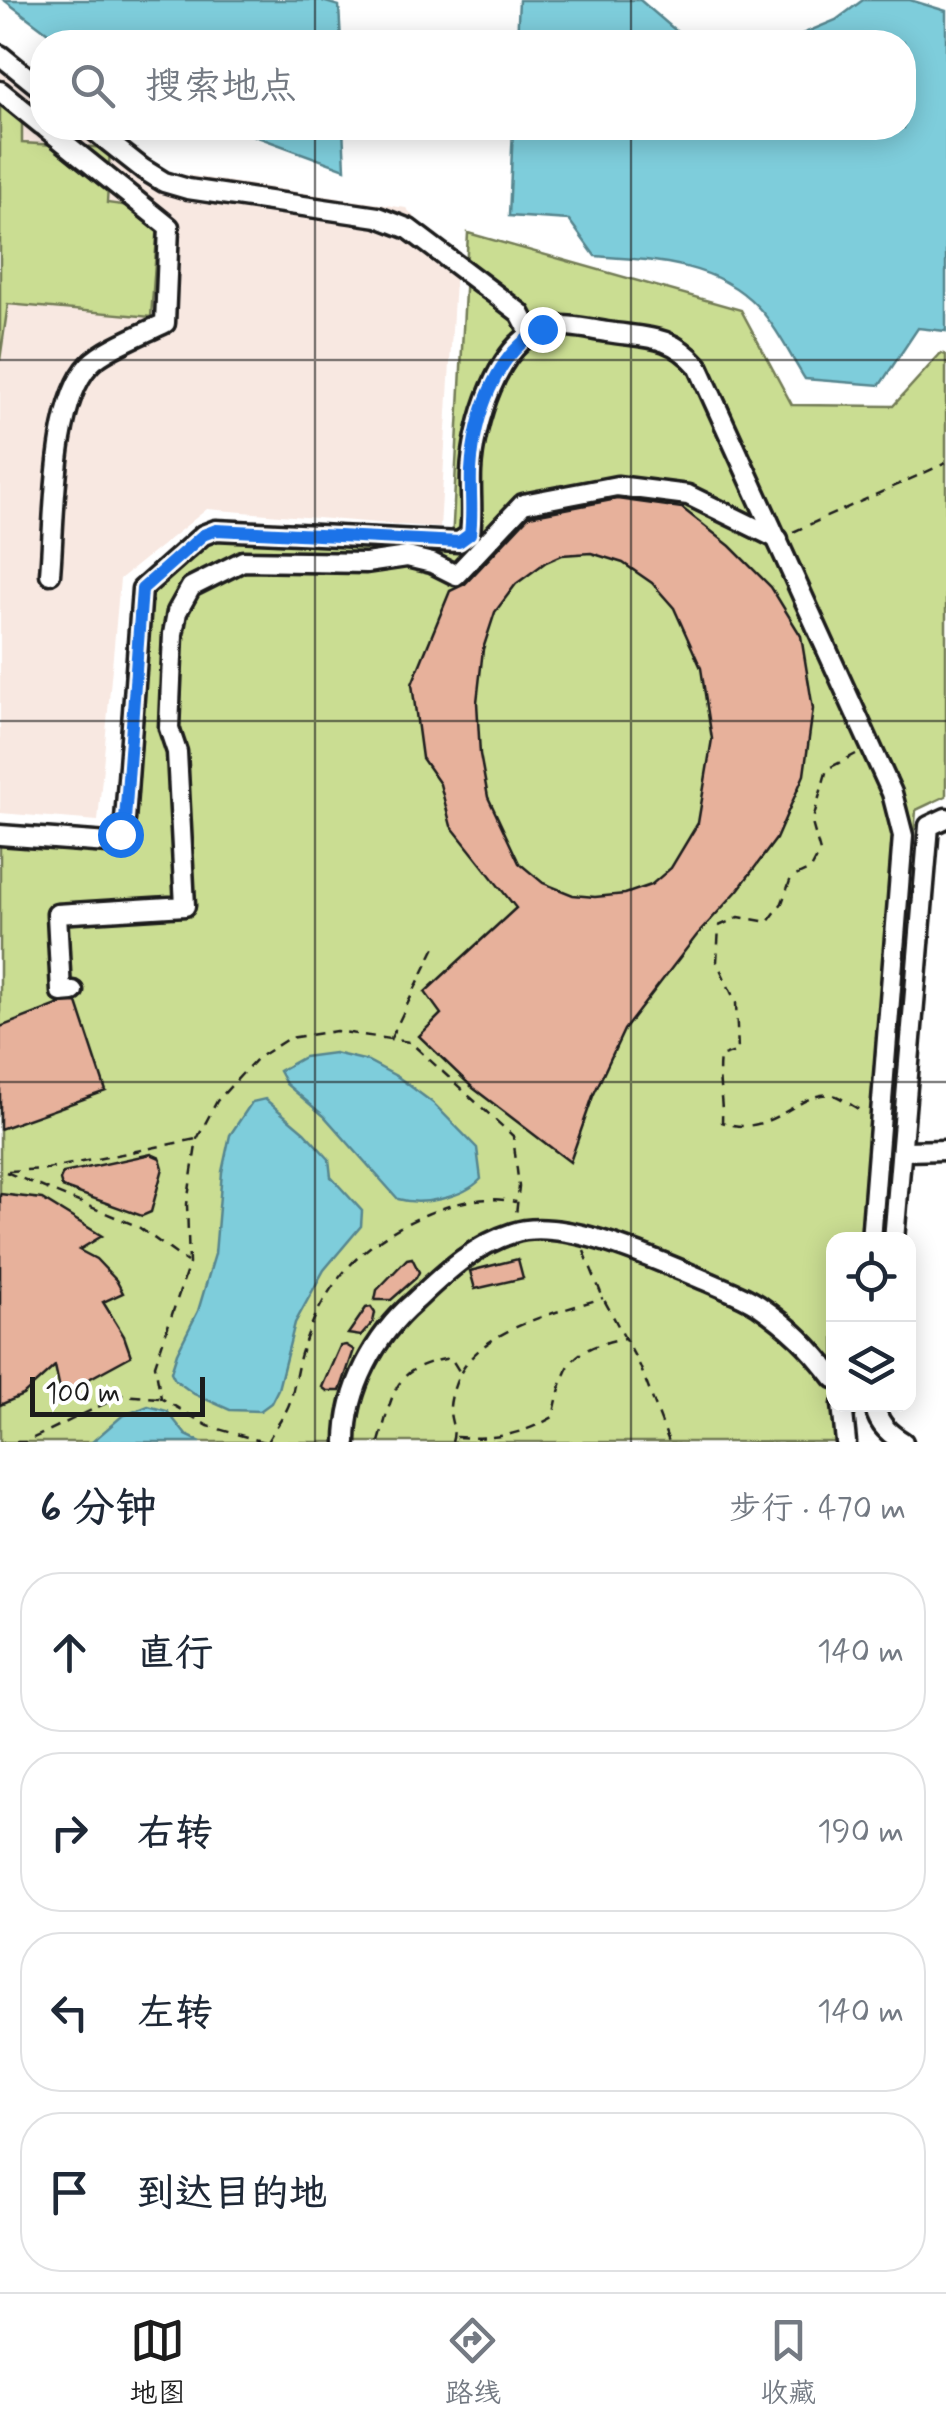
<!DOCTYPE html>
<html lang="zh">
<meta charset="utf-8">
<style>
body{margin:0;font-family:Mynerve,"LXGW WenKai TC",sans-serif;background:#f6f6f7;color:#1f2937}
.controls{position:absolute;right:30px;bottom:30px;display:grid;overflow:hidden;border-radius:20px;box-shadow:0 5px 25px #0003}
.controls button{width:90px;height:90px;display:grid;place-items:center;padding:0;border:0;border-bottom:2px solid #e0e1e3;background:#fff;color:#1f2937;font:50px sans-serif}
.scale{position:absolute;left:30px;bottom:25px;width:175px;box-sizing:border-box;padding-left:10px;border:5px solid #1c1c1c;border-top:0;font-size:28px;line-height:35px;white-space:nowrap;color:#1c1c1c;-webkit-text-stroke:8px #fff;paint-order:stroke}
.stop{position:absolute;width:30px;height:30px;margin:-22px;border:8px solid #1a73e8;border-radius:50%;background:#fff}
.stop.end{background:#1a73e8;border-color:#fff;box-shadow:0 2px 10px #0008}
.list{margin:0;padding:0;list-style:none}
h2{display:flex;justify-content:space-between;align-items:center;height:130px;margin:0;padding:0 40px;font-size:42px}
h2 small{font-size:32px;font-weight:400;color:#747a83}
.list li{display:grid;grid-template-columns:65px 1fr auto;gap:30px;align-items:center;box-sizing:border-box;height:160px;margin:0 20px 20px;padding:0 20px;border:2px solid #e0e1e3;border-radius:40px}
.list b{display:block;font-size:38px;white-space:nowrap}
.list em{font-size:32px;font-style:normal;color:#747a83}
.icon{flex:none;width:55px;height:55px;fill:none;stroke:currentColor;stroke-width:2;stroke-linecap:round;stroke-linejoin:round}
.map{position:relative;flex:none;width:946px;height:1442px;overflow:hidden}
.search{position:absolute;background:#fff;box-shadow:0 5px 25px #0003;left:30px;right:30px;top:30px;height:110px;display:flex;align-items:center;gap:25px;box-sizing:border-box;padding:0 35px;border-radius:40px;color:#747a83;font-size:38px}
.sheet{height:850px;background:#fff}
nav{display:flex;justify-content:space-around;align-items:center;box-sizing:border-box;height:140px;border-top:2px solid #e0e1e3;background:#fff;font-size:28px;color:#747a83}
nav a{display:grid;justify-items:center;gap:5px}
nav .on{color:#1c1c1c}
.map>svg:first-child{display:block}
.built{fill:#f8e8e1}
.green{fill:#cadd92;stroke:#737c57;stroke-width:2.5}
.water{fill:#7ecddb;stroke:#57868f;stroke-width:2.5}
.building{fill:#e7b19b;stroke:#1c1c1c;stroke-width:2.5;fill-rule:evenodd}
.lines{fill:none;stroke-linecap:round;stroke-linejoin:round}
.minor-casing{stroke:#1c1c1c;stroke-width:25}
.path{stroke:#1c1c1c;stroke-width:2.5;stroke-dasharray:10 8;stroke-linecap:butt}
.minor{stroke:#fff;stroke-width:18}
.route{stroke:#1a73e8;stroke-width:12}
.grid{fill:none;stroke:#1c1c1c;stroke-width:2.5;stroke-opacity:0.55}
</style>
<div class="map">
<svg width="946" height="1442" viewBox="0 0 946 1442">
<rect width="100%" height="100%" fill="#fff"/>
<filter id="ink" filterUnits="userSpaceOnUse"><feTurbulence type="fractalNoise" baseFrequency=".01" numOctaves="2"/><feDisplacementMap in="SourceGraphic" scale="20" xChannelSelector="R" yChannelSelector="G"/><feConvolveMatrix kernelMatrix="1 2 1 2 8 2 1 2 1" color-interpolation-filters="sRGB"/></filter>
<g filter="url(#ink)">
<path class="built" d="M0 48 42 81V128H102L158 171 406 208 456 264 440 528 207 509 120 579 98 821 0 813Z"/>
<g class="green">
<path d="M0 93 22 111V143L110 148 107 203 159 210 151 317 8 304 0 360Z"/>
<path d="M468 233 741 310 792 405 893 406 941 353 946 355V796L916 810 883 1239 834 1240V1404L858 1405 849 1442H0V832L134 847V613L221 525 452 543Z"/>
</g>
<g class="water">
<path d="M4 0H319L339 6 341 42H60Z"/>
<path d="M519 0H640L689 42H517Z"/>
<path d="M863 0H910L946 11V331L918 328 880 385 805 379C790 355 776 326 757 306 716 262 652 260 595 256L569 220 509 216 513 128H904V42H783L836 20Z"/>
<path d="M233 128H343L345 169Z"/>
<path d="M334 1053 368 1061 398 1077 433 1103 477 1148 481 1179C463 1198 422 1206 398 1199L324 1116 286 1084 279 1071 304 1057Z"/>
<path d="M265 1099 304 1132 329 1159 331 1177 362 1211 361 1226 324 1270 295 1323 278 1389 271 1403 260 1411 230 1410 194 1394 175 1380 171 1372 177 1353 198 1311 215 1254 222 1172 230 1135 252 1102Z"/>
<path d="M148 1406 167 1411 186 1435 201 1442H92L122 1416Z"/>
</g>
<g class="building">
<path d="M617 499 682 508 730 546 771 587 801 636 813 709 804 775 776 839 738 890 697 935 624 1030 593 1096 570 1162 473 1088 419 1036 441 1014 425 992 516 908 451 826 440 784 422 758 412 684 450 591 465 584 529 516ZM591 553 623 563 652 583 674 608 701 668 712 739 698 823 671 868 651 885 625 894 595 897 573 895 543 883 519 863 488 797 480 754 477 702 483 649 495 612 516 584 546 562 562 555Z"/>
<path d="M77 1003 106 1091 0 1129V1027L60 1004Z"/>
<path d="M151 1154 160 1158 163 1168 151 1212 142 1216 62 1187 60 1180 63 1173Z"/>
<path d="M0 1194 42 1199 102 1236 79 1250 96 1259 116 1280 123 1293 103 1302 124 1336 131 1356 61 1394 55 1366 23 1395 0 1405Z"/>
<path d="M412 1258 419 1272 416 1278 391 1300H375L377 1290 407 1259Z"/>
<path d="M518 1259 523 1278 475 1289 470 1271Z"/>
<path d="M371 1307 375 1313 373 1322 361 1336 348 1334 366 1308Z"/>
<path d="M346 1345 354 1350 340 1391H327L322 1387 340 1346Z"/>
</g>
<g class="lines">
<g class="minor-casing">
<g id="minor">
<path d="M0 55 42 89"/>
<path d="M0 91 42 125"/>
<path d="M46 128 169 227 165 323C145 333 104 349 90 364 52 404 55 519 50 574"/>
<path d="M91 128 143 169 164 182 188 189 378 217 409 229 520 313 531 334"/>
<path d="M0 835 108 843 120 834 125 820 142 589 203 535 216 530 459 542 470 534C473 513 470 493 471 472 473 428 497 340 546 328 566 323 587 329 607 332 647 338 670 334 698 366L892 793 903 836 871 1240"/>
<path d="M73 991 61 992 57 914 185 906 177 752 169 728 173 634 177 612 191 587 243 561 366 563 407 557 432 563 456 575 523 504 617 486 688 495 778 539"/>
<path d="M904 1151 946 1150"/>
<path d="M894 1240 929 826 946 818"/>
<path d="M842 1404 846 1442"/>
<path d="M875 1404C876 1422 889 1434 903 1442"/>
<path d="M346 1442C346 1389 375 1336 414 1302 444 1274 472 1246 513 1233 564 1216 661 1262 709 1282 725 1289 743 1295 758 1305 790 1327 810 1347 834 1378"/>
</g>
</g>
<g class="path">
<path d="M793 532 946 463"/>
<path d="M856 754 827 769 812 823 820 852 811 869 791 878 782 903 768 922 739 917 719 926 717 962 736 1003 738 1051 720 1057C717 1079 723 1100 722 1122 771 1141 803 1085 836 1096 845 1100 855 1108 864 1112"/>
<path d="M391 1038 436 945"/>
<path d="M8 1171 47 1169 196 1139"/>
<path d="M6 1172 137 1226 187 1262"/>
<path d="M584 1251 603 1298 640 1366 669 1442"/>
<path d="M456 1437C493 1440 521 1435 553 1417 566 1361 567 1351 624 1338"/>
<path d="M16 1442H25L123 1395 159 1398"/>
<path d="M264 1442 208 1426 161 1398 155 1365 189 1264 187 1204 197 1139 217 1101 256 1059 289 1038 336 1031 410 1042 513 1136 519 1187 516 1215"/>
<path d="M267 1442C274 1429 285 1416 290 1402 294 1388 296 1372 300 1357 321 1286 359 1243 427 1214 456 1202 485 1195 516 1202"/>
<path d="M379 1442C394 1392 392 1367 451 1358L459 1371"/>
<path d="M452 1442C456 1431 451 1423 450 1412 449 1401 455 1383 460 1374 483 1328 558 1312 603 1298"/>
</g>
<use href="#minor" class="minor"/>
</g>
</g>
<g class="lines" filter="url(#ink)">
<path class="route" d="M120 834 125 820 142 589 203 535 216 530 459 542 470 534C473 513 470 492 471 471 474 419 494 354 542 329"/>
</g>
<path class="grid" d="M315 0V42M631 0V42M315 128V1442M631 128V1442M0 360H946M0 721H946M0 1082H946"/>
</svg>
<div class="controls">
<button><svg class="icon" aria-label="locate" viewBox="0 0 24 24"><circle cx="12" cy="12" r="6"/><path d="M12 2v4M12 18v4M2 12h4M18 12h4"/></svg></button>
<button><svg class="icon" aria-label="layers" viewBox="0 0 24 24"><path d="M12 4l9 5-9 5-9-5zM3 14l9 5 9-5"/></svg></button>
</div>
<div class="scale">100 m</div>
<div class="stop" style="left:120px;top:834px"></div>
<div class="stop end" style="left:542px;top:329px"></div>
<div class="search"><svg class="icon" aria-label="search" viewBox="0 0 24 24"><circle cx="10" cy="10" r="6"/><path d="M15 15l6 6"/></svg>搜索地点</div>
</div>
<section class="sheet">
<h2>6 分钟<small>步行 · 470 m</small></h2>
<ul class="list">
<li><svg class="icon" aria-label="ahead" viewBox="0 0 24 24"><path d="M12 20V5M6 11l6-6 6 6"/></svg><div><b>直行</b></div><em>140 m</em></li>
<li><svg class="icon" aria-label="right" viewBox="0 0 24 24"><path d="M7 20v-9h11M14 6l5 5-5 5"/></svg><div><b>右转</b></div><em>190 m</em></li>
<li><svg class="icon" aria-label="left" viewBox="0 0 24 24"><path d="M17 20v-9H6M10 6l-5 5 5 5"/></svg><div><b>左转</b></div><em>140 m</em></li>
<li><svg class="icon" aria-label="arrive" viewBox="0 0 24 24"><path d="M6 21V4h12l-3 4 3 4H6"/></svg><div><b>到达目的地</b></div></li>
</ul>
</section>
<nav>
<a class="on"><svg class="icon" aria-label="map" viewBox="0 0 24 24"><path d="M3 6l6-2 6 2 6-2v14l-6 2-6-2-6 2zM9 4v14M15 6v14"/></svg>地图</a>
<a><svg class="icon" aria-label="directions" viewBox="0 0 24 24"><path d="M12 3l9 9-9 9-9-9zM9 14v-3h6M13 9l2 2-2 2"/></svg>路线</a>
<a><svg class="icon" aria-label="saved" viewBox="0 0 24 24"><path d="M7 4h10v16l-5-4-5 4z"/></svg>收藏</a>
</nav>
